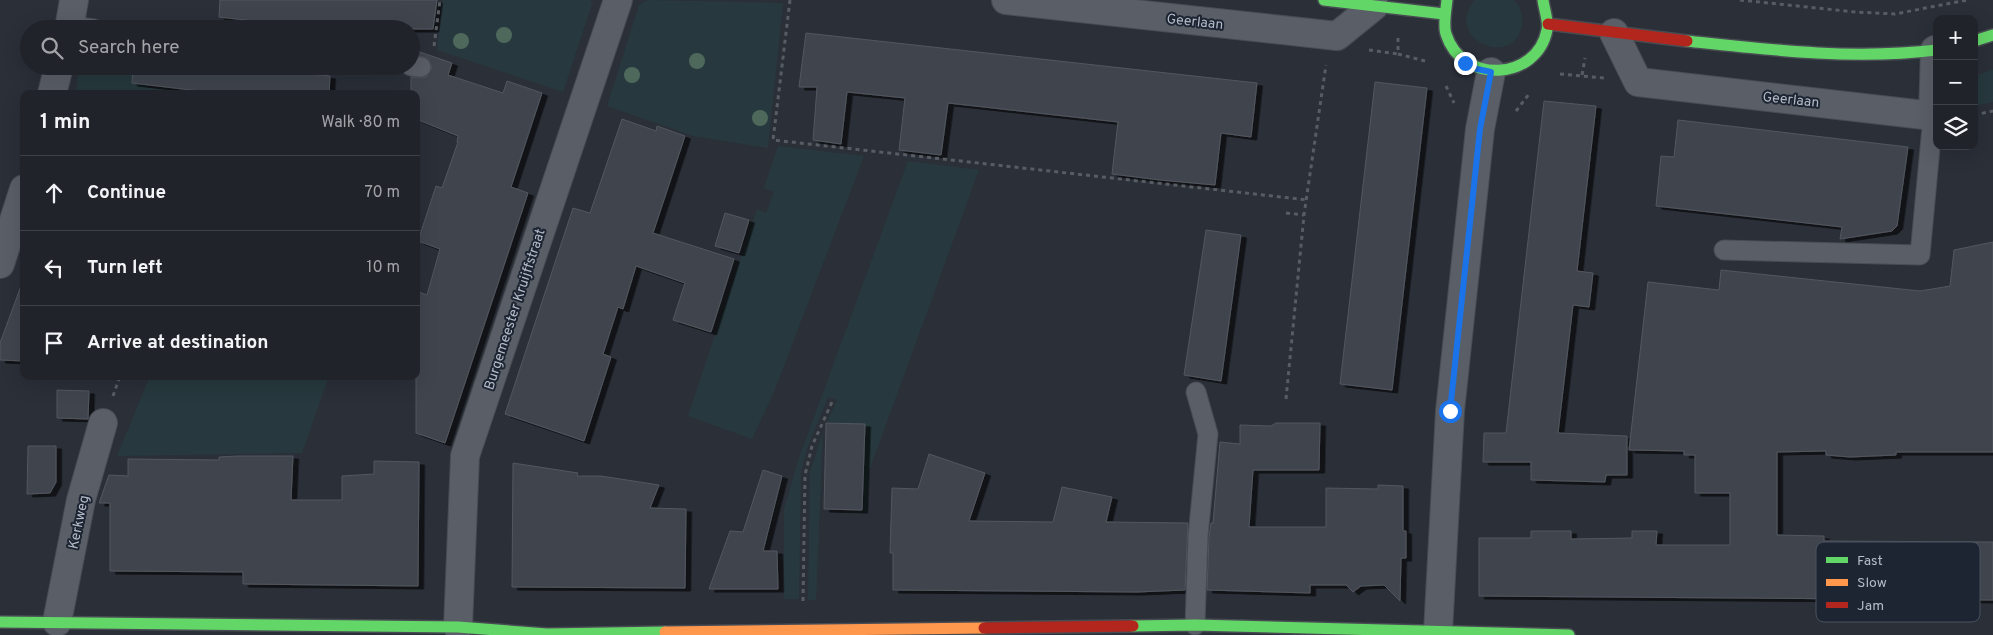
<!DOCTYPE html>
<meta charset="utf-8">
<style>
body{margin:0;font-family:Overpass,sans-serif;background:#2d2f36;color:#f1f3f6}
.controls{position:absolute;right:15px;top:15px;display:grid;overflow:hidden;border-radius:10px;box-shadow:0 5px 20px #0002}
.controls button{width:45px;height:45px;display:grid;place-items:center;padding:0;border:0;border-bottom:1px solid #3d4047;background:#20232a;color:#f1f3f6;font:25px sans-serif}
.stop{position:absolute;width:15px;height:15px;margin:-11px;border:4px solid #1a73e8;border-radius:50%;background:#fff}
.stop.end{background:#1a73e8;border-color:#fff;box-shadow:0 1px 5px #0008}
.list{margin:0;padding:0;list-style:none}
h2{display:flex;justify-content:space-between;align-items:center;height:65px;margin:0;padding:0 20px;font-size:21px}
h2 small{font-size:16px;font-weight:400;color:#a2a4a8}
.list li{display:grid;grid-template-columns:32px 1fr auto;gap:15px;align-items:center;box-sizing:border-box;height:75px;padding:0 20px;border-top:1px solid #3d4047}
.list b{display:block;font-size:19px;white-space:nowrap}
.list em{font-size:16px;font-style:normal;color:#a2a4a8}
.icon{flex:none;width:28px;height:28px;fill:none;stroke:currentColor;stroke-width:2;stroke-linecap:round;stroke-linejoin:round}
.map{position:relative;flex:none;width:1993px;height:635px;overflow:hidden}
.search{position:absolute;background:#20232a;box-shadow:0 5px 20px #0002;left:20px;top:20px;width:400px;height:55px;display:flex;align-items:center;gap:12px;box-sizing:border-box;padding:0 18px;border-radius:28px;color:#a2a4a8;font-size:19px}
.panel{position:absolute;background:#20232a;box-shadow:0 5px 20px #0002;left:20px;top:90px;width:400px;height:290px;border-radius:10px}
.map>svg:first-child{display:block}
.green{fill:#27393e}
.building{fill:#41454d;stroke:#52575f;filter:url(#shadow)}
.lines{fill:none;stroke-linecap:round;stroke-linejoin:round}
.lane-casing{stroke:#484c52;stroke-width:21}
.street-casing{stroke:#484c52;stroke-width:30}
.fast-casing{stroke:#484c52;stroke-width:14}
.slow-casing{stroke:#484c52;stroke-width:14}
.jam-casing{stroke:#484c52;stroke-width:14}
.path{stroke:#575d63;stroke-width:3;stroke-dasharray:4 4;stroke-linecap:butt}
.lane{stroke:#5a5e66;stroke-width:19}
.street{stroke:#5a5e66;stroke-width:28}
.fast{stroke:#63d668;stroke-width:11}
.slow{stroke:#ff974d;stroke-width:11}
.jam{stroke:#b3261e;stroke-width:11}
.tree{fill:#4e695c}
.route{stroke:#1a73e8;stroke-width:6}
.labels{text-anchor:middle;stroke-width:4;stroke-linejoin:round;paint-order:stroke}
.street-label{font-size:14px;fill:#b4bbc9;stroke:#1d2533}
.key{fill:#1d2533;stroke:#4a5260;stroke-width:1}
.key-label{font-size:14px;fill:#b4bbc9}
</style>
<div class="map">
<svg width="1993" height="635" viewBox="0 0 1993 635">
<defs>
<filter id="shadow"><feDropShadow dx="5.5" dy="3" stdDeviation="0" flood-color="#0009"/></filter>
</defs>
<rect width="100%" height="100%" fill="#2a2f38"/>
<g class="green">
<path d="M443 0H591L592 4 563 92 437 50Z"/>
<path d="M648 0 783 3 768 148 693 136 607 106 639 5Z"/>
<path d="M1475 0H1514C1521 6 1523 16 1522 25 1514 70 1442 39 1475 0Z"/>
<path d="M79 66H148L147 87 206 94H76Z"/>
<path d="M1993 70V102L1974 106V76Z"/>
<path d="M778 146 864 156 774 392 752 439 688 416 757 209 766 213 774 192 764 188Z"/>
<path d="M908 161 979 170 869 471 867 513 863 511 865 424 827 422 837 400 828 397 807 449 801 471 799 599H784V509L799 458Z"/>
<path d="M150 376H329L302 453 117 456Z"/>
<path d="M823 431 816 600H808L810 472Z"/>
</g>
<g class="building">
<path d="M220 0H437L433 29H323L219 17Z"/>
<path d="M806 33 1257 83 1251 137 1221 133 1215 185 1160 180 1112 174 1118 122 948 103 941 155 899 150 905 98 847 92 841 144 813 140 817 87H799Z"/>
<path d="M411 49 452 63 448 75 503 93 507 81 542 93 511 187 528 193 445 443 416 433V291L427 295 440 249 418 241 436 186 442 188 458 142H457L458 136 416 119V94H411V77H426L432 68 428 58 411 55Z"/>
<path d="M133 66H230L330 76 329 94H225L132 83Z"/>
<path d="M1375 82 1427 88 1392 390 1340 384Z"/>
<path d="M1544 101 1596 106 1577 271 1593 273 1589 307 1573 305 1558 433 1627 436V475H1606L1605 482 1531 480V462H1483L1484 433H1506Z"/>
<path d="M622 119 656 131 657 126 685 136 653 233 734 259 711 332 673 320 685 283 636 266 623 309 618 307 603 354 611 357 584 441 505 414 573 208 590 213Z"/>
<path d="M1678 120 1908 147 1897 226 1892 231 1840 239 1842 227 1656 206 1661 156 1674 157Z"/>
<path d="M725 213 749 220 739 253 715 246Z"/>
<path d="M1206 230 1241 235 1221 381 1184 375Z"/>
<path d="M1993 242V452H1896V455L1850 457 1826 455V451L1777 452V535L1824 536V541L1993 542V600L1479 596V538H1531V531H1571V539L1632 538V531H1657L1656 545H1730V493H1695V455H1684V451L1629 450 1648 282 1719 290 1721 270 1920 291 1950 286 1954 250Z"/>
<path d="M21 286 24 287V361L0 360V343Z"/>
<path d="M57 390 89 391 88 419 57 418Z"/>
<path d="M826 423 865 424 862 510 824 509Z"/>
<path d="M1276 423H1320L1319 470H1253L1249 527H1326V488L1378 489V485L1403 486V531H1406V558H1401L1400 601 1384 585 1361 586 1353 592 1346 585H1310V593L1207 590 1209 537 1211 523H1213L1220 442 1240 444V425L1271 426Z"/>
<path d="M28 446H56V482L50 493 27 494Z"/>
<path d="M929 454 985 473 969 521 1053 522 1062 487 1112 497 1106 522 1188 523 1185 590 1137 592 893 590V553H890L892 488 918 489Z"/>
<path d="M238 456H293L291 500H342V476L374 474V461L419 462 418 586 243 584V572L110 571V503H99L109 475 128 476V459L219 460V457Z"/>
<path d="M513 463 578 473 577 476H601L659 485 650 508 686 509 685 588 512 587Z"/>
<path d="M763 470 782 476 763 551H777L778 589H709L730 531 743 532Z"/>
</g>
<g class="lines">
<g class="lane-casing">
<g id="lane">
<path d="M70 26 94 29"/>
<path d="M411 66 421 67"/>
<path d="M1724 250 1920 255 1933 116"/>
<path d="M1195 625 1198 536 1208 434 1196 392"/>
</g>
</g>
<g class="street-casing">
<g id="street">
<path d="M1006 0 1337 36 1374 6 1370 0"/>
<path d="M69 29 74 0"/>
<path d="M1614 33 1638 82 1933 116 1935 50"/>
<path d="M52 94 59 66"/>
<path d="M0 264 24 189"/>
<path d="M57 622 81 500 103 423"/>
<path d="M458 627 465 456 618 0"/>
<path d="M1438 632 1450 411 1480 129 1491 72"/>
</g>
</g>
<g class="fast-casing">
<g id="fast">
<path d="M1324 0 1444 14"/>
<path d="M1447 0C1446 10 1443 25 1446 34 1462 85 1537 81 1547 30 1549 22 1544 9 1543 0"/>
<path d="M1687 41C1770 50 1853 60 1937 50"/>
<path d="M1974 41 1993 35"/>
<path d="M0 622 458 627 547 634 665 632"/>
<path d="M1133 626 1195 625 1569 635"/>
</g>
</g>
<g class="slow-casing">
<path id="slow" d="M665 632 984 628"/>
</g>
<g class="jam-casing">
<g id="jam">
<path d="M1548 24 1687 41"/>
<path d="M984 628 1133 626"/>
</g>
</g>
<g class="path">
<path d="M790 0 773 140 1308 200"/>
<path d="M1740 0 1855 12 1895 14 1967 0"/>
<path d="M1398 38V54L1425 61"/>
<path d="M434 46 440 0"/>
<path d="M1369 50 1398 54"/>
<path d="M1560 74 1604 78"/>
<path d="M1582 75 1585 58"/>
<path d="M1446 86 1454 103"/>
<path d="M1516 111 1529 94"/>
<path d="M1974 115 1993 111"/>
<path d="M1286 213 1304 215"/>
<path d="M113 396 120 376"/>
<path d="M1286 399 1304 215 1326 65"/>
<path d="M803 601 805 475 812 446 832 402"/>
</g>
<use href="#lane" class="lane"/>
<use href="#street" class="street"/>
<use href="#fast" class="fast"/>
<use href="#slow" class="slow"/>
<use href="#jam" class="jam"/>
</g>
<g class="tree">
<circle cx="504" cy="35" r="8"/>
<circle cx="461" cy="41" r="8"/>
<circle cx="697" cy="61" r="8"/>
<circle cx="632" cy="75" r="8"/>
<circle cx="760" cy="118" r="8"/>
</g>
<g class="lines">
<path class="route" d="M1450 411 1480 129 1491 72 1477 69 1465 63"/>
</g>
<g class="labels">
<g class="street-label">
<text transform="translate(1195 21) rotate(6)" y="5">Geerlaan</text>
<text transform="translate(1791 99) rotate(6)" y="5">Geerlaan</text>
<text transform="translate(514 309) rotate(-72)" y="5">Burgemeester Kruijffstraat</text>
<text transform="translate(78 522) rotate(-78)" y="5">Kerkweg</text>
</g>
</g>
<rect x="1816" y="542" width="164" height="80" rx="8" class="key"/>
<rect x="1826" y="557" width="22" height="6" fill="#63d668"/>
<rect x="1826" y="579" width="22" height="7" fill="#ff974d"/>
<rect x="1826" y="602" width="22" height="6" fill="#b3261e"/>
<g class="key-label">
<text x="1857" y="565">Fast</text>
<text x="1857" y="587">Slow</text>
<text x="1857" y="610">Jam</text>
</g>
</svg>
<div class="controls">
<button>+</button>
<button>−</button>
<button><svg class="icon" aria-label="layers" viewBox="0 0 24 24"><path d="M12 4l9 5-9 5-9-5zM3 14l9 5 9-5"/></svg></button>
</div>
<div class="stop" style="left:1450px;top:411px"></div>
<div class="stop end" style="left:1465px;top:63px"></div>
<div class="search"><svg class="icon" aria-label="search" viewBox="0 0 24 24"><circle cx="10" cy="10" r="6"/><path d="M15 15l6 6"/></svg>Search here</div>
<section class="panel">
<h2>1 min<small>Walk · 80 m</small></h2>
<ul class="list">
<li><svg class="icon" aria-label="ahead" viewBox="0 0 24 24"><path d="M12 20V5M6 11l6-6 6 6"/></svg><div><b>Continue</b></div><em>70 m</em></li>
<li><svg class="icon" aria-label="left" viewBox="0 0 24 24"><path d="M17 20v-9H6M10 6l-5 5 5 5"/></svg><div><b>Turn left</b></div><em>10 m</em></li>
<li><svg class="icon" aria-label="arrive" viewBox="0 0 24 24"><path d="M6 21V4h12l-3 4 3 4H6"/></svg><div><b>Arrive at destination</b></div></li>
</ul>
</section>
</div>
